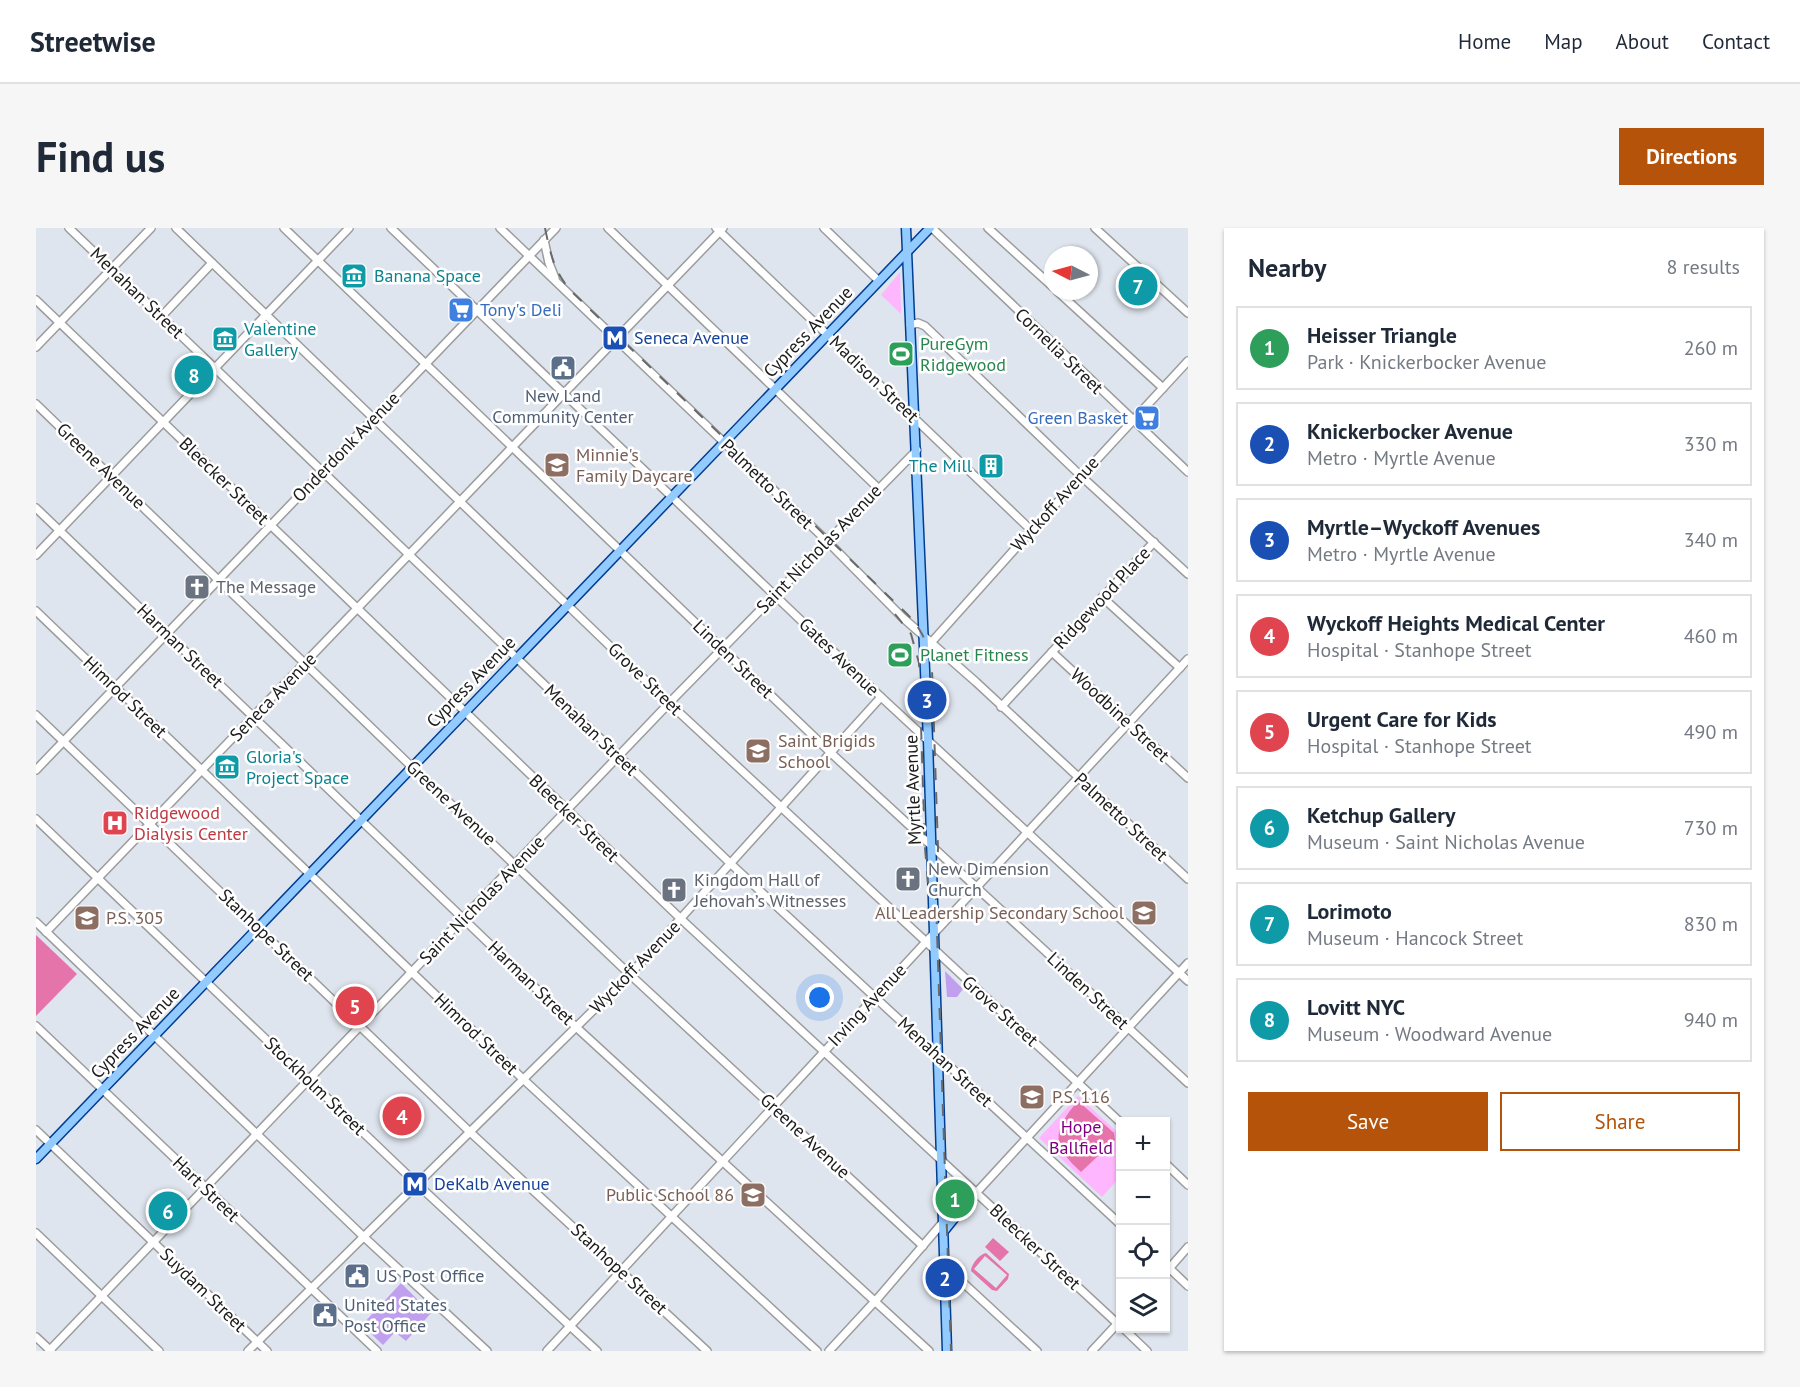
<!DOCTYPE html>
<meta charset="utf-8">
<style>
body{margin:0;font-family:"PT Sans",sans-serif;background:#f6f6f7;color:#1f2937}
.controls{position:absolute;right:18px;bottom:18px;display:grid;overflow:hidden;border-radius:0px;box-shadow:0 2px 4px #0004}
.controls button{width:54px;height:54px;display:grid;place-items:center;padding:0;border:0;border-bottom:2px solid #e0e1e3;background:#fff;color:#1f2937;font:30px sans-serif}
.compass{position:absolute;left:1008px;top:18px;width:54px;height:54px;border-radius:50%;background:#fff;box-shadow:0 2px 4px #0004;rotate:276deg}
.you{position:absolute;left:784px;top:770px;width:21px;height:21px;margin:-15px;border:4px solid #fff;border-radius:50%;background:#1a73e8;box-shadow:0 0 0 9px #1a73e833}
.badge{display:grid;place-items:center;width:39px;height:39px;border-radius:50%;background:#b45309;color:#fff;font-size:20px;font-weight:700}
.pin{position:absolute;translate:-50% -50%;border:3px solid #fff;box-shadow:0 2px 6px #0006}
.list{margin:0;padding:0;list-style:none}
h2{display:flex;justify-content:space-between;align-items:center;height:78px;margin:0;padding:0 24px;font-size:26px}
h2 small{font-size:20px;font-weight:400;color:#747a83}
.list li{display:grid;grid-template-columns:39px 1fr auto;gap:18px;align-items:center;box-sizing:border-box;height:84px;margin:0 12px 12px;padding:0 12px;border:2px solid #e0e1e3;border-radius:0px}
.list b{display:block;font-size:22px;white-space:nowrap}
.list p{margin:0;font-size:20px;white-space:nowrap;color:#747a83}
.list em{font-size:20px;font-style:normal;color:#747a83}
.actions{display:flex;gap:12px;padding:18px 24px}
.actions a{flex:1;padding:14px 0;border:2px solid #b45309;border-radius:0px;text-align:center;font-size:21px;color:#b45309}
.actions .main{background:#b45309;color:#fff}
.icon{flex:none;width:33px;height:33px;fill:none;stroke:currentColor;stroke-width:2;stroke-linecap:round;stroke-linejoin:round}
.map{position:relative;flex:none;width:1152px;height:1123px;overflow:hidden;border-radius:0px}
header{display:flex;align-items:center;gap:36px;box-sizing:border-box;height:84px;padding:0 30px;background:#fff;border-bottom:2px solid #e0e1e3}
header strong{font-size:28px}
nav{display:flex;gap:33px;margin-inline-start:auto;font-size:21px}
.intro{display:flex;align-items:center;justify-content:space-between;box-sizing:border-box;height:144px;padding:0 36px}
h1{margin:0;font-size:42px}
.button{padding:15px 27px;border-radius:0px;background:#b45309;color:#fff;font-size:21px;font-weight:700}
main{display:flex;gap:36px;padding:0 36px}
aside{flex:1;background:#fff;border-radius:0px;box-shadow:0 2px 4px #0004}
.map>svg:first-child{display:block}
.grass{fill:#c09fee}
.park{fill:#feb6fe}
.pitch{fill:#e574aa;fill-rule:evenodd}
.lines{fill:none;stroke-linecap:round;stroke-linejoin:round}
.minor-casing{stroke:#9c9c9c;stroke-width:10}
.major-casing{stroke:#003d92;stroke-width:11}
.minor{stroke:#fff;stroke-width:7}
.major{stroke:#93cbff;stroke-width:8}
.rail{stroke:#696969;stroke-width:2;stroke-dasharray:12 12;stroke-linecap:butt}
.labels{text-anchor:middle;stroke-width:5;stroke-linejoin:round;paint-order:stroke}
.culture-label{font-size:18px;fill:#0d838f;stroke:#fff;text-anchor:start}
.street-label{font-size:18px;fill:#1b1b1b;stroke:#fff}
.shop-label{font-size:18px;fill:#366cbe;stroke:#fff;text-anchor:start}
.transit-label{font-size:18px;fill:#164399;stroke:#fff;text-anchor:start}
.leisure-label{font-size:18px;fill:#27864d;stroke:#fff;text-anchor:start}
.service-label{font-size:18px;fill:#4e5e75;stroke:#fff;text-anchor:start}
.education-label{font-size:18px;fill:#785e54;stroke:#fff;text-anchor:start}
.worship-label{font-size:18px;fill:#5b616d;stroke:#fff;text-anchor:start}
.health-label{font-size:18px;fill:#be3a42;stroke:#fff;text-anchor:start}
.park-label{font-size:18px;fill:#800180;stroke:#fff}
</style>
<header>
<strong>Streetwise</strong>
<nav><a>Home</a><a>Map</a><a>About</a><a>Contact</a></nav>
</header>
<div class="intro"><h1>Find us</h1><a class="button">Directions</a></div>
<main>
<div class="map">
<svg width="1152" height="1123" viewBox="0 0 1152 1123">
<rect width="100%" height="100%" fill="#dfe5ee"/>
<g class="grass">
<path d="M909 743 927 761 921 769H911Z"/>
<path d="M365 1055 395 1085 370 1113 359 1104 347 1117 326 1097Z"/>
</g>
<g class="park">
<path d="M864 44 865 84V86L845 67Z"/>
<path d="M1042 868 1084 907V949L1066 969 1003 910Z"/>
</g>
<g class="pitch">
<path d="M0 707 41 746 0 788Z"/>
<path d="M1042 873 1078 905 1079 912 1045 944C1015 917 1016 903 1042 873Z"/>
<path d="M957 1010 973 1024 964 1033 949 1019Z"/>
<path d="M950 1025 973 1046 972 1051 961 1063 956 1062 935 1043C935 1036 944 1026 950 1025ZM949 1028 971 1047 960 1060 938 1041Z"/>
</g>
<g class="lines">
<g class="minor-casing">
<g id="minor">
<path d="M33 0 695 636 1084 996"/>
<path d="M140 0 633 475 1084 894"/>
<path d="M248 0 795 525 1152 855"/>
<path d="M355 0 845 469 1152 753"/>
<path d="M464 0 791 313 866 389 940 454 1152 651"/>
<path d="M572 0 842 260"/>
<path d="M680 0 995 302"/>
<path d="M788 0 843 53"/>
<path d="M896 0 1152 244"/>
<path d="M952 0 1017 59"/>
<path d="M1059 0 1152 85"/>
<path d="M508 12 513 35 519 50"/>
<path d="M1021 63 1127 160"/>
<path d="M0 72 645 691 1084 1098"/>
<path d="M125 89 176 35"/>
<path d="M874 97 882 95 889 98 1045 248 1152 346"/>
<path d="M0 119 115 0"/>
<path d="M0 176 376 539 588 741 887 1018"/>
<path d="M0 280 540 799 893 1123"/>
<path d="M0 327 313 0"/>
<path d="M1066 369 1144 440"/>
<path d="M0 383 487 851 781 1123"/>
<path d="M893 417 1004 293 1152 133"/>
<path d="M1016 424 1152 550"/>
<path d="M965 479 1118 314"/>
<path d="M0 487 434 904 671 1123"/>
<path d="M0 542 520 0"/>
<path d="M0 591 381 956 561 1123"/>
<path d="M0 694 328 1009 451 1123"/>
<path d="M10 704 687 0"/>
<path d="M0 798 341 1123"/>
<path d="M0 902 231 1123"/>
<path d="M1130 936 1152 957"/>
<path d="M0 1005 123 1123"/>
<path d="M1130 1037 1152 1058"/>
<path d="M909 1038 1001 1123"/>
<path d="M1130 1044 1152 1019"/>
<path d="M1087 1100 1111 1123"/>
<path d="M0 1109 15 1123"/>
<path d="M13 1123 638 470 881 222"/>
<path d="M212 1123 598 742 845 469"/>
<path d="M511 1123 1152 431"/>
<path d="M793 1123 842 1070 914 986 929 977 1152 735"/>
<path d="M1056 1123 1083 1094"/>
</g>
</g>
<g class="major-casing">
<g id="major">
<path d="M870 0 892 512 911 1123"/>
<path d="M0 931 894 0"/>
<path d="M908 1003 929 977"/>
</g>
</g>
<use href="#minor" class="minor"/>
<use href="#major" class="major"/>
<g class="rail">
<path d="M509 0C514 24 518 44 535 63L871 386C887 402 894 420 896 442L902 620 900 672 902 735 915 1123"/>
<path d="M859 386 875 406 883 435 889 620 893 667"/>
</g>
</g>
<defs>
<g id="museum-square" transform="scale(1.35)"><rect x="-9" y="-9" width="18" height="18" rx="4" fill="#0f9aa8" stroke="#fff"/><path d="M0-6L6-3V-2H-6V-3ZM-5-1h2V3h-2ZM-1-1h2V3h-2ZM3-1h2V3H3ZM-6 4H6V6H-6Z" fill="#fff"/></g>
<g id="supermarket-square" transform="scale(1.35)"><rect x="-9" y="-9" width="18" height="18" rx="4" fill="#3f7fe0" stroke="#fff"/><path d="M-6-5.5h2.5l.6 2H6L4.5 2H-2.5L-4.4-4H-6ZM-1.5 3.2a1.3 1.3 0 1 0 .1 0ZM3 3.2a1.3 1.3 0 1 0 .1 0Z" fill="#fff"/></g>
<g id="metro-square" transform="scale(1.35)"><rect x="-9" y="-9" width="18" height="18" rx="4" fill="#1a4fb4" stroke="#fff"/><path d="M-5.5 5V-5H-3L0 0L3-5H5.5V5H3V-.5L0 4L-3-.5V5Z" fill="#fff"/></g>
<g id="stadium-square" transform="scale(1.35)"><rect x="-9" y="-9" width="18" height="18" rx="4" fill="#2e9e5b" stroke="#fff"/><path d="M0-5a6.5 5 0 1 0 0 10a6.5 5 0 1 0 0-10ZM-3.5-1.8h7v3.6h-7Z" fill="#fff"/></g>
<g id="civic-square" transform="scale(1.35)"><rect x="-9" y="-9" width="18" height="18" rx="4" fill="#5c6f8a" stroke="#fff"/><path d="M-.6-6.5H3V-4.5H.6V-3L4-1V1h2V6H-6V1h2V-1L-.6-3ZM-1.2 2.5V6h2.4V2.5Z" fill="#fff"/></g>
<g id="school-square" transform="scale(1.35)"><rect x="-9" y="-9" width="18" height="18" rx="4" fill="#8d6e63" stroke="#fff"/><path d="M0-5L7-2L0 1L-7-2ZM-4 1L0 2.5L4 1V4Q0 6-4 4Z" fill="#fff"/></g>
<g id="building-square" transform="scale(1.35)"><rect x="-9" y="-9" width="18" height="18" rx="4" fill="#0f9aa8" stroke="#fff"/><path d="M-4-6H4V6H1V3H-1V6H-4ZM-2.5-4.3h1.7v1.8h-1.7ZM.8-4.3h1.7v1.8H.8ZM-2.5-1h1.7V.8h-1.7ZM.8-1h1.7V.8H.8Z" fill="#fff"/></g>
<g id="church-square" transform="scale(1.35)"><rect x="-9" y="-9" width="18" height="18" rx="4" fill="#6b7280" stroke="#fff"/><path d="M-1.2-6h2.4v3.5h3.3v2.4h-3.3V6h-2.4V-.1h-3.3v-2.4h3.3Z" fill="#fff"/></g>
<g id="hospital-square" transform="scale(1.35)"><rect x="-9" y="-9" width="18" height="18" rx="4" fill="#e0444e" stroke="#fff"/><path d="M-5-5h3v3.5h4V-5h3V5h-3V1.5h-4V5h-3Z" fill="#fff"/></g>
</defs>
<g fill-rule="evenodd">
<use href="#museum-square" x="318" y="48"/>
<use href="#supermarket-square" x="425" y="82"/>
<use href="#metro-square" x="579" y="110"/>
<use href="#museum-square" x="189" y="111"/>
<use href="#stadium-square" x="865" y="126"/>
<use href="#civic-square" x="527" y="140"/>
<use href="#supermarket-square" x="1111" y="190"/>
<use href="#school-square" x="521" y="237"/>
<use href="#building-square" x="955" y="238"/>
<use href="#church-square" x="161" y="359"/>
<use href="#stadium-square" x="864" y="427"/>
<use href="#school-square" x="722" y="523"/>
<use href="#museum-square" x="191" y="539"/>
<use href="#hospital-square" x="79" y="595"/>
<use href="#church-square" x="872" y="651"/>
<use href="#church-square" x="638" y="662"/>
<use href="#school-square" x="1108" y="685"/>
<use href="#school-square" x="51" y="690"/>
<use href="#school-square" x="996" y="869"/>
<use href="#metro-square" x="379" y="956"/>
<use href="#school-square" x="717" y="967"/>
<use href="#civic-square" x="321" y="1048"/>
<use href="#civic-square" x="289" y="1087"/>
</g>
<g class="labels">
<g class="culture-label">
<text x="338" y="54">Banana Space</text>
<text x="208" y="107">Valentine<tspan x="208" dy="21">Gallery</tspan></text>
<text x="936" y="244" text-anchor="end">The Mill</text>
<text x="210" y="535">Gloria's<tspan x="210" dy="21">Project Space</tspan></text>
</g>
<g class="street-label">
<text transform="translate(101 65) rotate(44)" y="6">Menahan Street</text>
<text transform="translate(772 104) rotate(-46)" y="6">Cypress Avenue</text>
<text transform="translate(1023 123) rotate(44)" y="6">Cornelia Street</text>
<text transform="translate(838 151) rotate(44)" y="6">Madison Street</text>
<text transform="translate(310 219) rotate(-46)" y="6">Onderdonk Avenue</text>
<text transform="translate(65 238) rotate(44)" y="6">Greene Avenue</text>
<text transform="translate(188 253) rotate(44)" y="6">Bleecker Street</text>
<text transform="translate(731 256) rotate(44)" y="6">Palmetto Street</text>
<text transform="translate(1019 276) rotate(-48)" y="6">Wyckoff Avenue</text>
<text transform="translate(783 321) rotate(-46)" y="6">Saint Nicholas Avenue</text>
<text transform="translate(1066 370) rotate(-47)" y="6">Ridgewood Place</text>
<text transform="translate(144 418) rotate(44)" y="6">Harman Street</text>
<text transform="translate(803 429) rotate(44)" y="6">Gates Avenue</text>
<text transform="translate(697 431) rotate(44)" y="6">Linden Street</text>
<text transform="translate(609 451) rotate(44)" y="6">Grove Street</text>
<text transform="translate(435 454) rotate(-46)" y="6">Cypress Avenue</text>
<text transform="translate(89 469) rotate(44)" y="6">Himrod Street</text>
<text transform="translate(237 469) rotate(-46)" y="6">Seneca Avenue</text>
<text transform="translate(1084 487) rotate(43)" y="6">Woodbine Street</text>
<text transform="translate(555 502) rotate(44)" y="6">Menahan Street</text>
<text transform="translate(877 562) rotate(-92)" y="6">Myrtle Avenue</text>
<text transform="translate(415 575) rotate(43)" y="6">Greene Avenue</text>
<text transform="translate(1085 589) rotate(43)" y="6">Palmetto Street</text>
<text transform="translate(538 590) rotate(44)" y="6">Bleecker Street</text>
<text transform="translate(446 672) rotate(-46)" y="6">Saint Nicholas Avenue</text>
<text transform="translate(230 707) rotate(44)" y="6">Stanhope Street</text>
<text transform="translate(599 739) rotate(-46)" y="6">Wyckoff Avenue</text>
<text transform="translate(495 755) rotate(44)" y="6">Harman Street</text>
<text transform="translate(1052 763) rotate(43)" y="6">Linden Street</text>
<text transform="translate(831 777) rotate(-47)" y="6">Irving Avenue</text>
<text transform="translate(964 783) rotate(42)" y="6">Grove Street</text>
<text transform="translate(99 805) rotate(-46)" y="6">Cypress Avenue</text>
<text transform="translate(440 806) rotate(44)" y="6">Himrod Street</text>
<text transform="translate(909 834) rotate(43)" y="6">Menahan Street</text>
<text transform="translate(279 858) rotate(44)" y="6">Stockholm Street</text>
<text transform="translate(769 908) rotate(43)" y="6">Greene Avenue</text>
<text transform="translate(170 961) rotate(44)" y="6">Hart Street</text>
<text transform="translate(999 1019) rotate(43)" y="6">Bleecker Street</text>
<text transform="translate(583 1041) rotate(43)" y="6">Stanhope Street</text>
<text transform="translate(167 1062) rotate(44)" y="6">Suydam Street</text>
</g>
<g class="shop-label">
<text x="444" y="88">Tony's Deli</text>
<text x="1092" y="196" text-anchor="end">Green Basket</text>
</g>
<g class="transit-label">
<text x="598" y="116">Seneca Avenue</text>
<text x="398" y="962">DeKalb Avenue</text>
</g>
<g class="leisure-label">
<text x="884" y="122">PureGym<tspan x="884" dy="21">Ridgewood</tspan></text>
<text x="884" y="433">Planet Fitness</text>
</g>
<g class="service-label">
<text x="527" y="174" text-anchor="middle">New Land<tspan x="527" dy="21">Community Center</tspan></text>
<text x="340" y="1054">US Post Office</text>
<text x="308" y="1083">United States<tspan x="308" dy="21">Post Office</tspan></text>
</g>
<g class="education-label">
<text x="540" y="233">Minnie's<tspan x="540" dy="21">Family Daycare</tspan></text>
<text x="742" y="519">Saint Brigids<tspan x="742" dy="21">School</tspan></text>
<text x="1088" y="691" text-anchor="end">All Leadership Secondary School</text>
<text x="70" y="696">P.S. 305</text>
<text x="1016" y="875">P.S. 116</text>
<text x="698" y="973" text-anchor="end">Public School 86</text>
</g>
<g class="worship-label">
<text x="180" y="365">The Message</text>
<text x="892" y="647">New Dimension<tspan x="892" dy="21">Church</tspan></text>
<text x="658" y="658">Kingdom Hall of<tspan x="658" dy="21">Jehovah’s Witnesses</tspan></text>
</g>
<g class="health-label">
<text x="98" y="591">Ridgewood<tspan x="98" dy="21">Dialysis Center</tspan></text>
</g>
<g class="park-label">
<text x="1045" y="905">Hope<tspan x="1045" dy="21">Ballfield</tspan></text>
</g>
</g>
</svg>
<div class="controls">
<button>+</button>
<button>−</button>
<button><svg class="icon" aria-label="locate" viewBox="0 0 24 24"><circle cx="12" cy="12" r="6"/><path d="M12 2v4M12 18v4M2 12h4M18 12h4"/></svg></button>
<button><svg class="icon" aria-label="layers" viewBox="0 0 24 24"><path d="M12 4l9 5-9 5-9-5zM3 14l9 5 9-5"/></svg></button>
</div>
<svg class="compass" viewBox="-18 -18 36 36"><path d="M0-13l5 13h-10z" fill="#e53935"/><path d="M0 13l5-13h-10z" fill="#747a83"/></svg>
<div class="you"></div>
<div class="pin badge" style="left:919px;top:971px;background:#2e9e5b">1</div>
<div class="pin badge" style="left:909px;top:1050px;background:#1a4fb4">2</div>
<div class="pin badge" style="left:891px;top:472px;background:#1a4fb4">3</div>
<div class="pin badge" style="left:366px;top:888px;background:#e0444e">4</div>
<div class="pin badge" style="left:319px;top:778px;background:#e0444e">5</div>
<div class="pin badge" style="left:132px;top:983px;background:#0f9aa8">6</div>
<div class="pin badge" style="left:1102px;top:58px;background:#0f9aa8">7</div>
<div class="pin badge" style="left:158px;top:147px;background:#0f9aa8">8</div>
</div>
<aside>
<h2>Nearby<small>8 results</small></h2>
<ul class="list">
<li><span class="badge" style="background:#2e9e5b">1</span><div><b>Heisser Triangle</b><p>Park · Knickerbocker Avenue</p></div><em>260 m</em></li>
<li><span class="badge" style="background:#1a4fb4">2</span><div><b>Knickerbocker Avenue</b><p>Metro · Myrtle Avenue</p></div><em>330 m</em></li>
<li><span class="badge" style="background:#1a4fb4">3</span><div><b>Myrtle–Wyckoff Avenues</b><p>Metro · Myrtle Avenue</p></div><em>340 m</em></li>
<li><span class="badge" style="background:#e0444e">4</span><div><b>Wyckoff Heights Medical Center</b><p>Hospital · Stanhope Street</p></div><em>460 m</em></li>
<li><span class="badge" style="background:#e0444e">5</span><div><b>Urgent Care for Kids</b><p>Hospital · Stanhope Street</p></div><em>490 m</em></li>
<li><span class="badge" style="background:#0f9aa8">6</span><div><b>Ketchup Gallery</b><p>Museum · Saint Nicholas Avenue</p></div><em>730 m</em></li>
<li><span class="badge" style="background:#0f9aa8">7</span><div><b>Lorimoto</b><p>Museum · Hancock Street</p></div><em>830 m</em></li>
<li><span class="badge" style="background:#0f9aa8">8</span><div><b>Lovitt NYC</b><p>Museum · Woodward Avenue</p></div><em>940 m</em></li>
</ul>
<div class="actions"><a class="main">Save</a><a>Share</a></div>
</aside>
</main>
